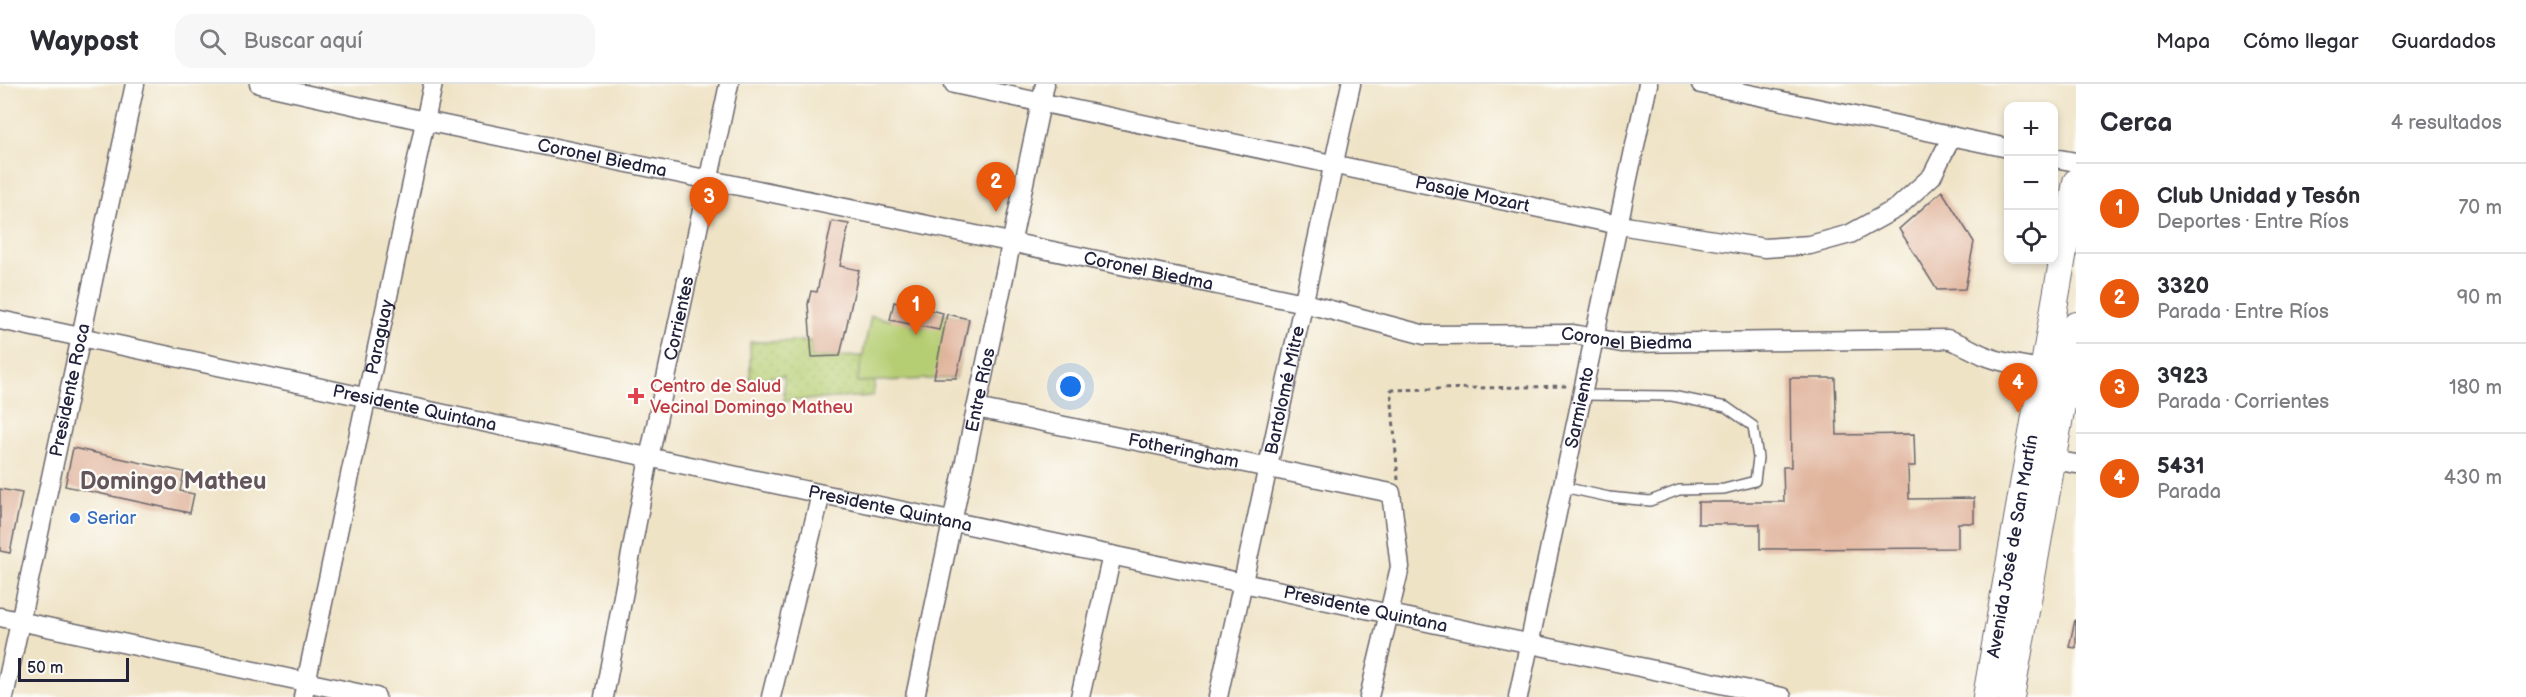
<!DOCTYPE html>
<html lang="es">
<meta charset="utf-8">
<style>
body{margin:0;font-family:"Balsamiq Sans",sans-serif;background:#f7f7f7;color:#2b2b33}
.controls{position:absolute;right:18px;top:18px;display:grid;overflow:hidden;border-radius:12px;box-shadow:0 3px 9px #0003}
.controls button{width:54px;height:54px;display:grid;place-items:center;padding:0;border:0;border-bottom:2px solid #e1e1e2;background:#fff;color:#2b2b33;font:30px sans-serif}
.scale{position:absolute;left:18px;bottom:15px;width:111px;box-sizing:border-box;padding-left:6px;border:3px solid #22223b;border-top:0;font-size:16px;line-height:21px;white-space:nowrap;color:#22223b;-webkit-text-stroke:4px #fdfcf7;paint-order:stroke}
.you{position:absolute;left:1071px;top:303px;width:21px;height:21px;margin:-15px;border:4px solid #fff;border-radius:50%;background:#1a73e8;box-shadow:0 0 0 9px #1a73e833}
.badge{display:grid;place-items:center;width:39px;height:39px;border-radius:50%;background:#ea580c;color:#fff;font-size:20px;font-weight:700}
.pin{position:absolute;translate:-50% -50px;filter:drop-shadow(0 2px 3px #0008)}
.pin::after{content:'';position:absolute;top:32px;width:21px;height:18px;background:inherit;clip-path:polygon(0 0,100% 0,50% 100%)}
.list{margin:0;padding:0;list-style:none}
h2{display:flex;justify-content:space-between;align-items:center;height:78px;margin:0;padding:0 24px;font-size:26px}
h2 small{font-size:20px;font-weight:400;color:#7c7c81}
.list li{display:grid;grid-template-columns:39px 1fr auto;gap:18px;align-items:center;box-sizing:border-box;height:90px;padding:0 24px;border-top:2px solid #e1e1e2}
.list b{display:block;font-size:22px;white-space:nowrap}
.list p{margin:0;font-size:20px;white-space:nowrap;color:#7c7c81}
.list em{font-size:20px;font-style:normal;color:#7c7c81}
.icon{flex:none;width:33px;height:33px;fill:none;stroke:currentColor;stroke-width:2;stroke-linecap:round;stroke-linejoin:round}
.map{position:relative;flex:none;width:2076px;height:613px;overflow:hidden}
header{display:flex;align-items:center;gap:36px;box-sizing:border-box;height:84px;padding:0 30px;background:#fff;border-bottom:2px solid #e1e1e2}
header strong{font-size:28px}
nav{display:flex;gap:33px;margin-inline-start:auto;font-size:21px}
.search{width:420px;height:54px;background:#f7f7f7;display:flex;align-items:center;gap:15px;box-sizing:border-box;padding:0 21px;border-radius:18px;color:#7c7c81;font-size:22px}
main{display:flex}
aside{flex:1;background:#fff}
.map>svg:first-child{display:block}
.green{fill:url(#green-dots);stroke:#6c7857;stroke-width:1.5}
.pitch{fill:#b6ce73;stroke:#6c7857;stroke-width:1.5}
.building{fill:#e0b39b}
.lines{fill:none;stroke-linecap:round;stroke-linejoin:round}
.service-casing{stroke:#6a666c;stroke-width:12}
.minor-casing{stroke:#6a666c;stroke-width:21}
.secondary-casing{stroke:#6a666c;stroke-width:28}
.path{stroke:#6a666c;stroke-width:3;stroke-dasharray:4.5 4.5;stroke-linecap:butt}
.service{stroke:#fff;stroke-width:9}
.minor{stroke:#fff;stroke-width:18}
.secondary{stroke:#fff;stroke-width:26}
.health-dot{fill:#e0444e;stroke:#fdfcf7;stroke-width:2}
.shop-dot{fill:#3f7fe0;stroke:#fdfcf7;stroke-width:2}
.labels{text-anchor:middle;stroke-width:4.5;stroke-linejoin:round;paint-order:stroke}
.street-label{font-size:18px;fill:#22223b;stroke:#fdfcf7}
.health-label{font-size:18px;fill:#be3a42;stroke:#fdfcf7;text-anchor:start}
.shop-label{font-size:18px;fill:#366cbe;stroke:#fdfcf7;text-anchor:start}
.district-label{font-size:24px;font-weight:bold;fill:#64555d;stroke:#fdfcf7}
</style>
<header>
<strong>Waypost</strong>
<div class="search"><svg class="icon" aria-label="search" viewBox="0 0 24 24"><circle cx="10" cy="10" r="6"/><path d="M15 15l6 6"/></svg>Buscar aquí</div>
<nav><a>Mapa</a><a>Cómo llegar</a><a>Guardados</a></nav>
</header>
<main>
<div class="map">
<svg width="2076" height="613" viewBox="0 0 2076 613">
<defs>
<pattern id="green-dots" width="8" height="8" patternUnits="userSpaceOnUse" patternTransform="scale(1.5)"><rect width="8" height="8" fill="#b6ce73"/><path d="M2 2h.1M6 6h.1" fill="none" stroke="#9cb164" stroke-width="1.8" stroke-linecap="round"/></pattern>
</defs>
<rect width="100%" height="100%" fill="#fdfcf7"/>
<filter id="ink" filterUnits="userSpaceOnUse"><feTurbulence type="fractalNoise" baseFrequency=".0167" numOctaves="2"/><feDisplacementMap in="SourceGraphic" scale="12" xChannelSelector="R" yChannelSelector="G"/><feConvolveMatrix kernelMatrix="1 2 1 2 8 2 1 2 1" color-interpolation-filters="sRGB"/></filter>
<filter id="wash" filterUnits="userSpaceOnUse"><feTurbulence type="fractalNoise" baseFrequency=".008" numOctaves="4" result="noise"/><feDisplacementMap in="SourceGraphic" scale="24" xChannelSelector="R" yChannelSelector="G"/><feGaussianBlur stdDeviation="1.35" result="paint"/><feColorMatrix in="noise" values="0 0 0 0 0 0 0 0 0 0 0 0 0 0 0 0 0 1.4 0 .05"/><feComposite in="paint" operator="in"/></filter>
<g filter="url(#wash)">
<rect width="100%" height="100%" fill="#efe3c6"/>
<path class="green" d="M811 257 812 273 863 272 858 298 875 297 873 312 784 317V292L750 295V258Z"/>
<path class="pitch" d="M894 218 969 235 956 294 857 298 871 232 890 236Z"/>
<g id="blocks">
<g class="building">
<path d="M1942 107 1974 158 1965 205 1937 206 1899 145Z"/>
<path d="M832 137 849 140 840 182 859 186 840 272 812 273 808 220 811 207 817 208Z"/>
<path d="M894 218 943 229 939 246 890 236Z"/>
<path d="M947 230 969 235 963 265 956 294H934Z"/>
<path d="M1790 294H1835L1837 351 1914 350 1915 382H1908L1909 415 1974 414V439H1958V464L1760 465V440H1698V418H1784L1783 383H1791Z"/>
<path d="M73 364 184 388 180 407 194 410 190 429 65 402Z"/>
<path d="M0 405 22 409 10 469 0 467Z"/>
<path d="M2075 536H2076V564L2069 563Z"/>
</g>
</g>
</g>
<g filter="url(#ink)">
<use href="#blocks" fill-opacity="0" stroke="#6a666c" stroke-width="1.5"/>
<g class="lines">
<g class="service-casing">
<path id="service" d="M1563 403 1609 413 1650 417 1679 406 1724 405 1755 397 1758 374 1753 342 1726 323 1672 312 1582 311"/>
</g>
<g class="minor-casing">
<g id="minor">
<path id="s1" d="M259 0 425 37 1304 219 1425 251 1573 250 1622 259 1947 255C1961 259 1970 265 1983 271 2002 279 2024 282 2044 285"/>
<path id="s2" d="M954 0 1619 141 1765 164 1810 161 1850 150 1897 124 1932 92 1952 52"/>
<path d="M1701 0 2008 64"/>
<path d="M2054 74 2076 78"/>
<path id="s3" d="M0 236 1782 613"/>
<path id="s4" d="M976 324 1391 409 1400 483 1369 613"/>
<path d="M2043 374 2076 380"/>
<path d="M0 533 376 613"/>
<path id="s5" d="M4 613 135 0"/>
<path id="s6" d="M303 613 433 0"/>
<path id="s7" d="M604 613 649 374 729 0"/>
<path d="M771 613 821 410"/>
<path id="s8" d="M915 613 1045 0"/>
<path d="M1080 613 1112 471"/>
<path id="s9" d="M1218 613 1351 0"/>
<path id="s10" d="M1518 613 1648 0"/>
</g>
</g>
<g class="secondary-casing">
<g id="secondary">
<path id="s11" d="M1986 613 2076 98"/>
<path d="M2011 613 2076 241"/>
</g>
</g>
<path class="path" d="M1398 396 1391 306 1567 302"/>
<use href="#service" class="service"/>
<use href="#minor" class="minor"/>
<use href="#secondary" class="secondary"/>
</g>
</g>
<path class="health-dot" d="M633 303h6v6h6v6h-6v6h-6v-6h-6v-6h6z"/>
<circle class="shop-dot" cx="75" cy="434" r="6"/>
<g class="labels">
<g class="street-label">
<text dy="6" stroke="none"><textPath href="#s1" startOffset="351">Coronel Biedma</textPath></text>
<text dy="6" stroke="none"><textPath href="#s2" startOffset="530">Pasaje Mozart</textPath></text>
<text dy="6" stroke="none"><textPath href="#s1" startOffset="909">Coronel Biedma</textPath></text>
<text dy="6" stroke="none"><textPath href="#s7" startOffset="386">Corrientes</textPath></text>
<text dy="6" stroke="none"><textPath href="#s6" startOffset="368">Paraguay</textPath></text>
<text dy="6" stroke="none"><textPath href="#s1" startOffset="1395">Coronel Biedma</textPath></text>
<text dy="6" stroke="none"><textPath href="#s9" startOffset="314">Bartolomé Mitre</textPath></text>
<text dy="6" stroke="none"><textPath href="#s5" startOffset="314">Presidente Roca</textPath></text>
<text dy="6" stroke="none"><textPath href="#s8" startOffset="314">Entre Ríos</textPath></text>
<text dy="6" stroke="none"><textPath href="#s3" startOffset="424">Presidente Quintana</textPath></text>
<text dy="6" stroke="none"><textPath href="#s10" startOffset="296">Sarmiento</textPath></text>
<text dy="6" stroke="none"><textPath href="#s4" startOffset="212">Fotheringham</textPath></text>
<text dy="6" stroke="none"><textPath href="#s3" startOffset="910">Presidente Quintana</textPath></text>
<text dy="6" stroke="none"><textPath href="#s11" startOffset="153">Avenida José de San Martín</textPath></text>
<text dy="6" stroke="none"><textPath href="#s3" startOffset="1396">Presidente Quintana</textPath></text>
</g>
<g class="health-label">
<text x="650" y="308">Centro de Salud<tspan x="650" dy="21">Vecinal Domingo Matheu</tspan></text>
</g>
<g class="shop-label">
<text x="87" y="440">Seriar</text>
</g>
<g class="district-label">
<text x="173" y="405">Domingo Matheu</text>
</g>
</g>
</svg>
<div class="controls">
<button>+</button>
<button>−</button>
<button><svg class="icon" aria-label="locate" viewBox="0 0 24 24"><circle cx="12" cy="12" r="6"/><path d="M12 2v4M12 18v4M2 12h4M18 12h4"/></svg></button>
</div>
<div class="scale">50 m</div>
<div class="you"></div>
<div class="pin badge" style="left:916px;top:251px">1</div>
<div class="pin badge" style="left:996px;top:128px">2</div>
<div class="pin badge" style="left:709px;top:143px">3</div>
<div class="pin badge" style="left:2018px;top:329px">4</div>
</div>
<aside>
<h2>Cerca<small>4 resultados</small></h2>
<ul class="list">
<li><span class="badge">1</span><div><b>Club Unidad y Tesón</b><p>Deportes · Entre Ríos</p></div><em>70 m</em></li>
<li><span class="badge">2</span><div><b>3320</b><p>Parada · Entre Ríos</p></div><em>90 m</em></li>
<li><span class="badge">3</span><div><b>3923</b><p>Parada · Corrientes</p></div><em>180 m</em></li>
<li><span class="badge">4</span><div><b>5431</b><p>Parada</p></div><em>430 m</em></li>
</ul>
</aside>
</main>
